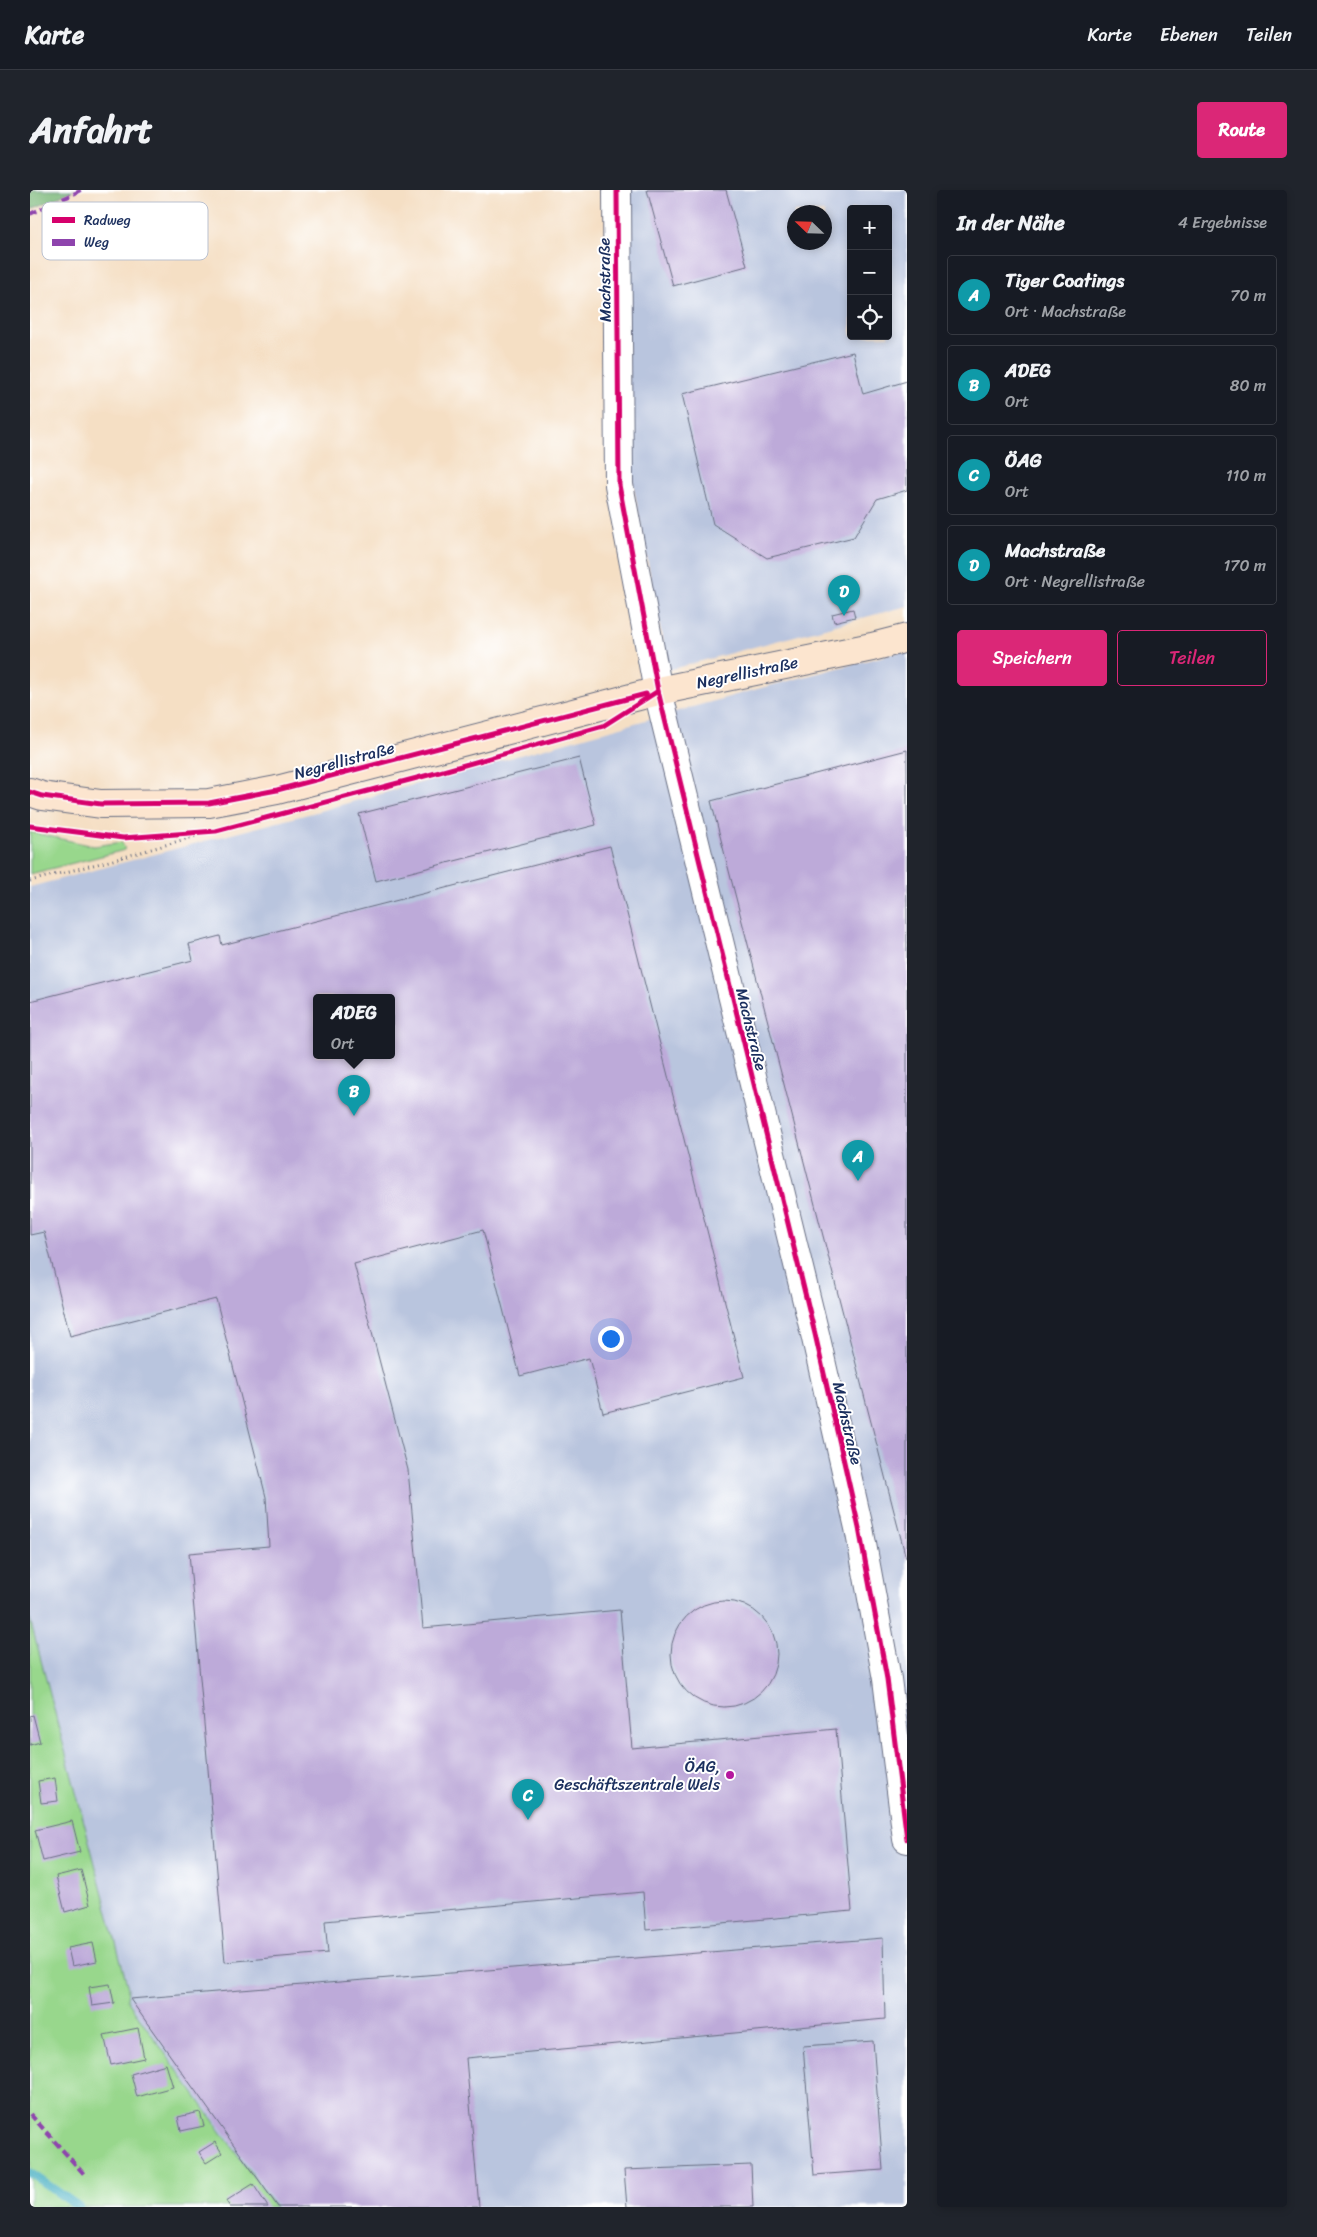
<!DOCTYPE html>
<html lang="de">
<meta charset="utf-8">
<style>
body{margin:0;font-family:Sriracha,sans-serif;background:#20242c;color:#f1f3f6}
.controls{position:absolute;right:15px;top:15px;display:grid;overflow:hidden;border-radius:5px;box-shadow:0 2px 8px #0003}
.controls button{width:45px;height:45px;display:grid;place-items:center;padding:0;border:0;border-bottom:1px solid #363941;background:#171b24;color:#f1f3f6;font:25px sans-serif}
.compass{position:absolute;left:757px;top:15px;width:45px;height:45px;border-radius:50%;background:#171b24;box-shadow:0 2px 8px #0003;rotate:293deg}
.you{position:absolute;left:580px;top:1148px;width:18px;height:18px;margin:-12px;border:4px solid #fff;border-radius:50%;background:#1a73e8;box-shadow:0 0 0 8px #1a73e833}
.badge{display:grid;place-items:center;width:32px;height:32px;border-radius:50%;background:#db2777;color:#fff;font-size:16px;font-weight:700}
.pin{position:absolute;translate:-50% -41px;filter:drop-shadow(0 1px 2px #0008)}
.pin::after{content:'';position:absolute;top:26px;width:18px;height:15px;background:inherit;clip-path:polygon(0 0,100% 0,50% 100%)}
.popup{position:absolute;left:283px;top:804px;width:82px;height:65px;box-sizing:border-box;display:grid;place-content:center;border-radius:5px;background:#171b24;filter:drop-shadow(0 1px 4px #0005);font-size:16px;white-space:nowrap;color:#9ea1a6}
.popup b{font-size:19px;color:#f1f3f6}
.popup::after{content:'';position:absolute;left:50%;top:100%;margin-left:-10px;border:10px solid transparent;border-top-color:#171b24}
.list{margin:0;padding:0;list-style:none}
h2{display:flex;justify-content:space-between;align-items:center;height:65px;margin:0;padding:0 20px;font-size:21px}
h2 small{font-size:16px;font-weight:400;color:#9ea1a6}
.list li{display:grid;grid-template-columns:32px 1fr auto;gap:15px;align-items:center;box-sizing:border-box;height:80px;margin:0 10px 10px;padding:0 10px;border:1px solid #363941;border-radius:5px}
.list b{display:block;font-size:19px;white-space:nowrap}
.list p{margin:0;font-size:16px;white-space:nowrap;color:#9ea1a6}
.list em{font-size:16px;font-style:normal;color:#9ea1a6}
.actions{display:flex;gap:10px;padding:15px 20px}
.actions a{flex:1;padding:11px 0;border:1px solid #db2777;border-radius:5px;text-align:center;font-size:18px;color:#db2777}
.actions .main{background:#db2777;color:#fff}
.icon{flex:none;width:28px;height:28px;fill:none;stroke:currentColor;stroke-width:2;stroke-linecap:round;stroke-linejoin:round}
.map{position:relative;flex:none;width:877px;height:2017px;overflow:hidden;border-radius:5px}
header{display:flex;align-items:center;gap:30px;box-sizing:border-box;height:70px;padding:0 25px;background:#171b24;border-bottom:1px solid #363941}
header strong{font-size:24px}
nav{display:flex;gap:28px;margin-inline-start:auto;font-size:18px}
.intro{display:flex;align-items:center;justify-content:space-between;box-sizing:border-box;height:120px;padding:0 30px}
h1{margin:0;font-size:35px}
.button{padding:12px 22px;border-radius:5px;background:#db2777;color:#fff;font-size:18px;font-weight:700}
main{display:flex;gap:30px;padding:0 30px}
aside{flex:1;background:#171b24;border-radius:5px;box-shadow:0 2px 8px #0003}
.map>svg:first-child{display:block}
.industrial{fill:#b9c5de;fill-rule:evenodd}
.green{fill:#98d78c;stroke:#5a8375}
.forest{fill:#7ab878;stroke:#4a746b}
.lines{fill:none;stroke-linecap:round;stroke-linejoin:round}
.stream{stroke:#40acbf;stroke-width:9}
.building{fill:#bdaad9;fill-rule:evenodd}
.minor-casing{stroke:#676d82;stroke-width:30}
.secondary-casing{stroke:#676d82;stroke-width:30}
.path{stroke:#676d82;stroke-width:3;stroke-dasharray:1 4;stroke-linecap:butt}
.minor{stroke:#fff;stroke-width:28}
.secondary{stroke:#fce5cf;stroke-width:28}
.quiet{stroke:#8e44ad;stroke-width:4;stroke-dasharray:8 4;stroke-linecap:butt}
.cycleway-casing{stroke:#fff;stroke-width:8}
.cycleway{stroke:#d6006c;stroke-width:5}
.poi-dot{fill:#b5179e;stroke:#fff;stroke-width:2}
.labels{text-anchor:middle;stroke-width:4;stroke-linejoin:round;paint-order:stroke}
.street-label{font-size:16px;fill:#1b2f5e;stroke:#fff}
.poi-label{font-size:16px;fill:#1b2f5e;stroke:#fff;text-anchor:end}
.key{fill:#fff;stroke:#bbc1cf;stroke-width:1}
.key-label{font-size:14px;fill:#1b2f5e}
</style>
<header>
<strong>Karte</strong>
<nav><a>Karte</a><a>Ebenen</a><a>Teilen</a></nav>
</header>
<div class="intro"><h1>Anfahrt</h1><a class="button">Route</a></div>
<main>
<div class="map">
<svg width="877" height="2017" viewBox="0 0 877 2017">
<rect width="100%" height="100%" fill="#fff"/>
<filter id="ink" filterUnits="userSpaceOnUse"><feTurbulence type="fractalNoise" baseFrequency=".02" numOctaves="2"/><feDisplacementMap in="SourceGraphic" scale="10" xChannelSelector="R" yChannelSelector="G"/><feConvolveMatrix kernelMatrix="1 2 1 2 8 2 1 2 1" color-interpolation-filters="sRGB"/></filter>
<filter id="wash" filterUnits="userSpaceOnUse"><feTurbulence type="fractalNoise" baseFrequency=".0096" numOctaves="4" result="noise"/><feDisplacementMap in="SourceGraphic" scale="20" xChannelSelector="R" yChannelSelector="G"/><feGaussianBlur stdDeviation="1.12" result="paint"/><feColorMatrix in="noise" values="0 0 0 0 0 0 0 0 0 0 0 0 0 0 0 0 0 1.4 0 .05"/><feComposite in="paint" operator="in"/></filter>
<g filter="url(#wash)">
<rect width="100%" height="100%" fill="#f5dfc4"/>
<g class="industrial">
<path d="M595 0H877V416L638 480 599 272ZM821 19H858V146H821ZM764 22H794V52H764Z"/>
<path d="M877 460V2017H245L97 1810 98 1798 0 1429V697L282 623 731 498ZM286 807H362V865H286Z"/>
</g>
<g class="green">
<path d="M0 642 64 656 92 652 95 660 0 684Z"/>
<path d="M0 1429 98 1798 97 1810 245 2017H0Z"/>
</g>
<path class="forest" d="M4 0H44L0 20V2Z"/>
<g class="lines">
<path class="stream" d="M0 1983 49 2017"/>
</g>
<g id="blocks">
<g class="building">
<path d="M617 0H696L717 76 643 96Z"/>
<path d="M823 162 833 204 877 191V300L847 309 824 347 737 368 683 334 652 204Z"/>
<path d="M823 419 825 427 804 432 802 424Z"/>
<path d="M877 560V1368H876L681 611Z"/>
<path d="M549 568 566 635 346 691 329 624Z"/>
<path d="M580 656 714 1187 573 1223 559 1168 490 1186 453 1040 324 1074 378 1280 393 1438 590 1420 602 1558 806 1539 822 1721 616 1740 613 1702 295 1731 298 1763 195 1772 159 1363 239 1356 236 1307 186 1109 40 1146 14 1042 0 1045V811L163 770 159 754 190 746 192 755ZM286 807H362V865H286Z"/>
<circle cx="694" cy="1464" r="53"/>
<path d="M3 1525 10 1552 0 1555V1526Z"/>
<path d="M25 1588 28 1611 11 1613 8 1591Z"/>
<path d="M42 1631 50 1662 13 1671 5 1640Z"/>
<path d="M51 1680 60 1715 35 1722 26 1686Z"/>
<path d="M853 1748 855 1829 436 1868 449 2017H248L100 1809Z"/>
<path d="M63 1753 67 1771 42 1776 38 1758Z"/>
<path d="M80 1794 84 1813 62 1816 59 1797Z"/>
<path d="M108 1838 114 1868 81 1875 74 1845Z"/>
<path d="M843 1851 853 1980 784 1985 773 1856Z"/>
<path d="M136 1874 143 1897 107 1907 101 1884Z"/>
<path d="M170 1922 174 1936 151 1941 148 1927Z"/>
<path d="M185 1952 192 1963 176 1973 169 1962Z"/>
<path d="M721 1975 723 2017H597L594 1980Z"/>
<path d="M223 1994 238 2017H200L196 2011Z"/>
</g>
</g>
</g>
<g filter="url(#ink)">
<use href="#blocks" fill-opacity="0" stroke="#676d82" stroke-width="1"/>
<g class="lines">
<g class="minor-casing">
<path id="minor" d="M587 0 589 295 628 501 785 1144 829 1338 857 1489 877 1649"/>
</g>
<g class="secondary-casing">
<path id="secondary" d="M0 602 12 606 71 614 179 613 247 600 628 501 842 457 877 448"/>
</g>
<path class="path" d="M0 691 87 669 173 644"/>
<use href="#minor" class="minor"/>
<use href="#secondary" class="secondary"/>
<g class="quiet">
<path d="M0 24 52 0"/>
<path d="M0 1924 54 1984"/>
</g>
<g class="cycleway-casing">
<g id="cycleway">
<path d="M587 0 589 295 628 501 785 1144 829 1338 857 1489 877 1649"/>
<path d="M0 602 12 606 71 614 179 613 247 600 616 504"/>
<path d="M0 636 93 648 186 641 406 583 573 536 628 501"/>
</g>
</g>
<use href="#cycleway" class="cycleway"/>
</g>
</g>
<circle class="poi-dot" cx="700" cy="1585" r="5"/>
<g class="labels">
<g class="street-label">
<text transform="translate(574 90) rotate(-91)" y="6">Machstraße</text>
<text transform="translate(717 482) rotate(-12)" y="6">Negrellistraße</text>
<text transform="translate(314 570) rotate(-15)" y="6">Negrellistraße</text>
<text transform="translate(722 839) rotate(76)" y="6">Machstraße</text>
<text transform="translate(818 1233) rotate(77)" y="6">Machstraße</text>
</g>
<g class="poi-label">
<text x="690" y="1582">ÖAG,<tspan x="690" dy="18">Geschäftszentrale Wels</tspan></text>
</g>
</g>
<rect x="12" y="12" width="166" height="58" rx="8" class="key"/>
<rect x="22" y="27" width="23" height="6" fill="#d6006c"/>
<rect x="22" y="49" width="23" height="7" fill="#8e44ad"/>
<g class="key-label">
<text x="54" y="35">Radweg</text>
<text x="54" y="57">Weg</text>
</g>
</svg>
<div class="controls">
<button>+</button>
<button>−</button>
<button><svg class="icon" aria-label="locate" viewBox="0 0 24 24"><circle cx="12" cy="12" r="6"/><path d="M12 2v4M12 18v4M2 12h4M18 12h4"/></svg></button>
</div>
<svg class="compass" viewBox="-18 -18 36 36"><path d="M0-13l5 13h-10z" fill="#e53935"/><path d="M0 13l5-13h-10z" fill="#9ea1a6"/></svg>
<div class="you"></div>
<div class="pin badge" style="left:828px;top:991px;background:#0f9aa8">A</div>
<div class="pin badge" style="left:324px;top:926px;background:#0f9aa8">B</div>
<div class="popup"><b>ADEG</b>Ort</div>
<div class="pin badge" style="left:498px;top:1630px;background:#0f9aa8">C</div>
<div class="pin badge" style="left:814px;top:426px;background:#0f9aa8">D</div>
</div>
<aside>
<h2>In der Nähe<small>4 Ergebnisse</small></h2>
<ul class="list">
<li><span class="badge" style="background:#0f9aa8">A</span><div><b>Tiger Coatings</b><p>Ort · Machstraße</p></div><em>70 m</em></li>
<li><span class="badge" style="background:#0f9aa8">B</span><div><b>ADEG</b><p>Ort</p></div><em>80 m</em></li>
<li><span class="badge" style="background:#0f9aa8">C</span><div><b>ÖAG</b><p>Ort</p></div><em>110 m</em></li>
<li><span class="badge" style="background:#0f9aa8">D</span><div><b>Machstraße</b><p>Ort · Negrellistraße</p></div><em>170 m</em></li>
</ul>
<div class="actions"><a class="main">Speichern</a><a>Teilen</a></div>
</aside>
</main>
